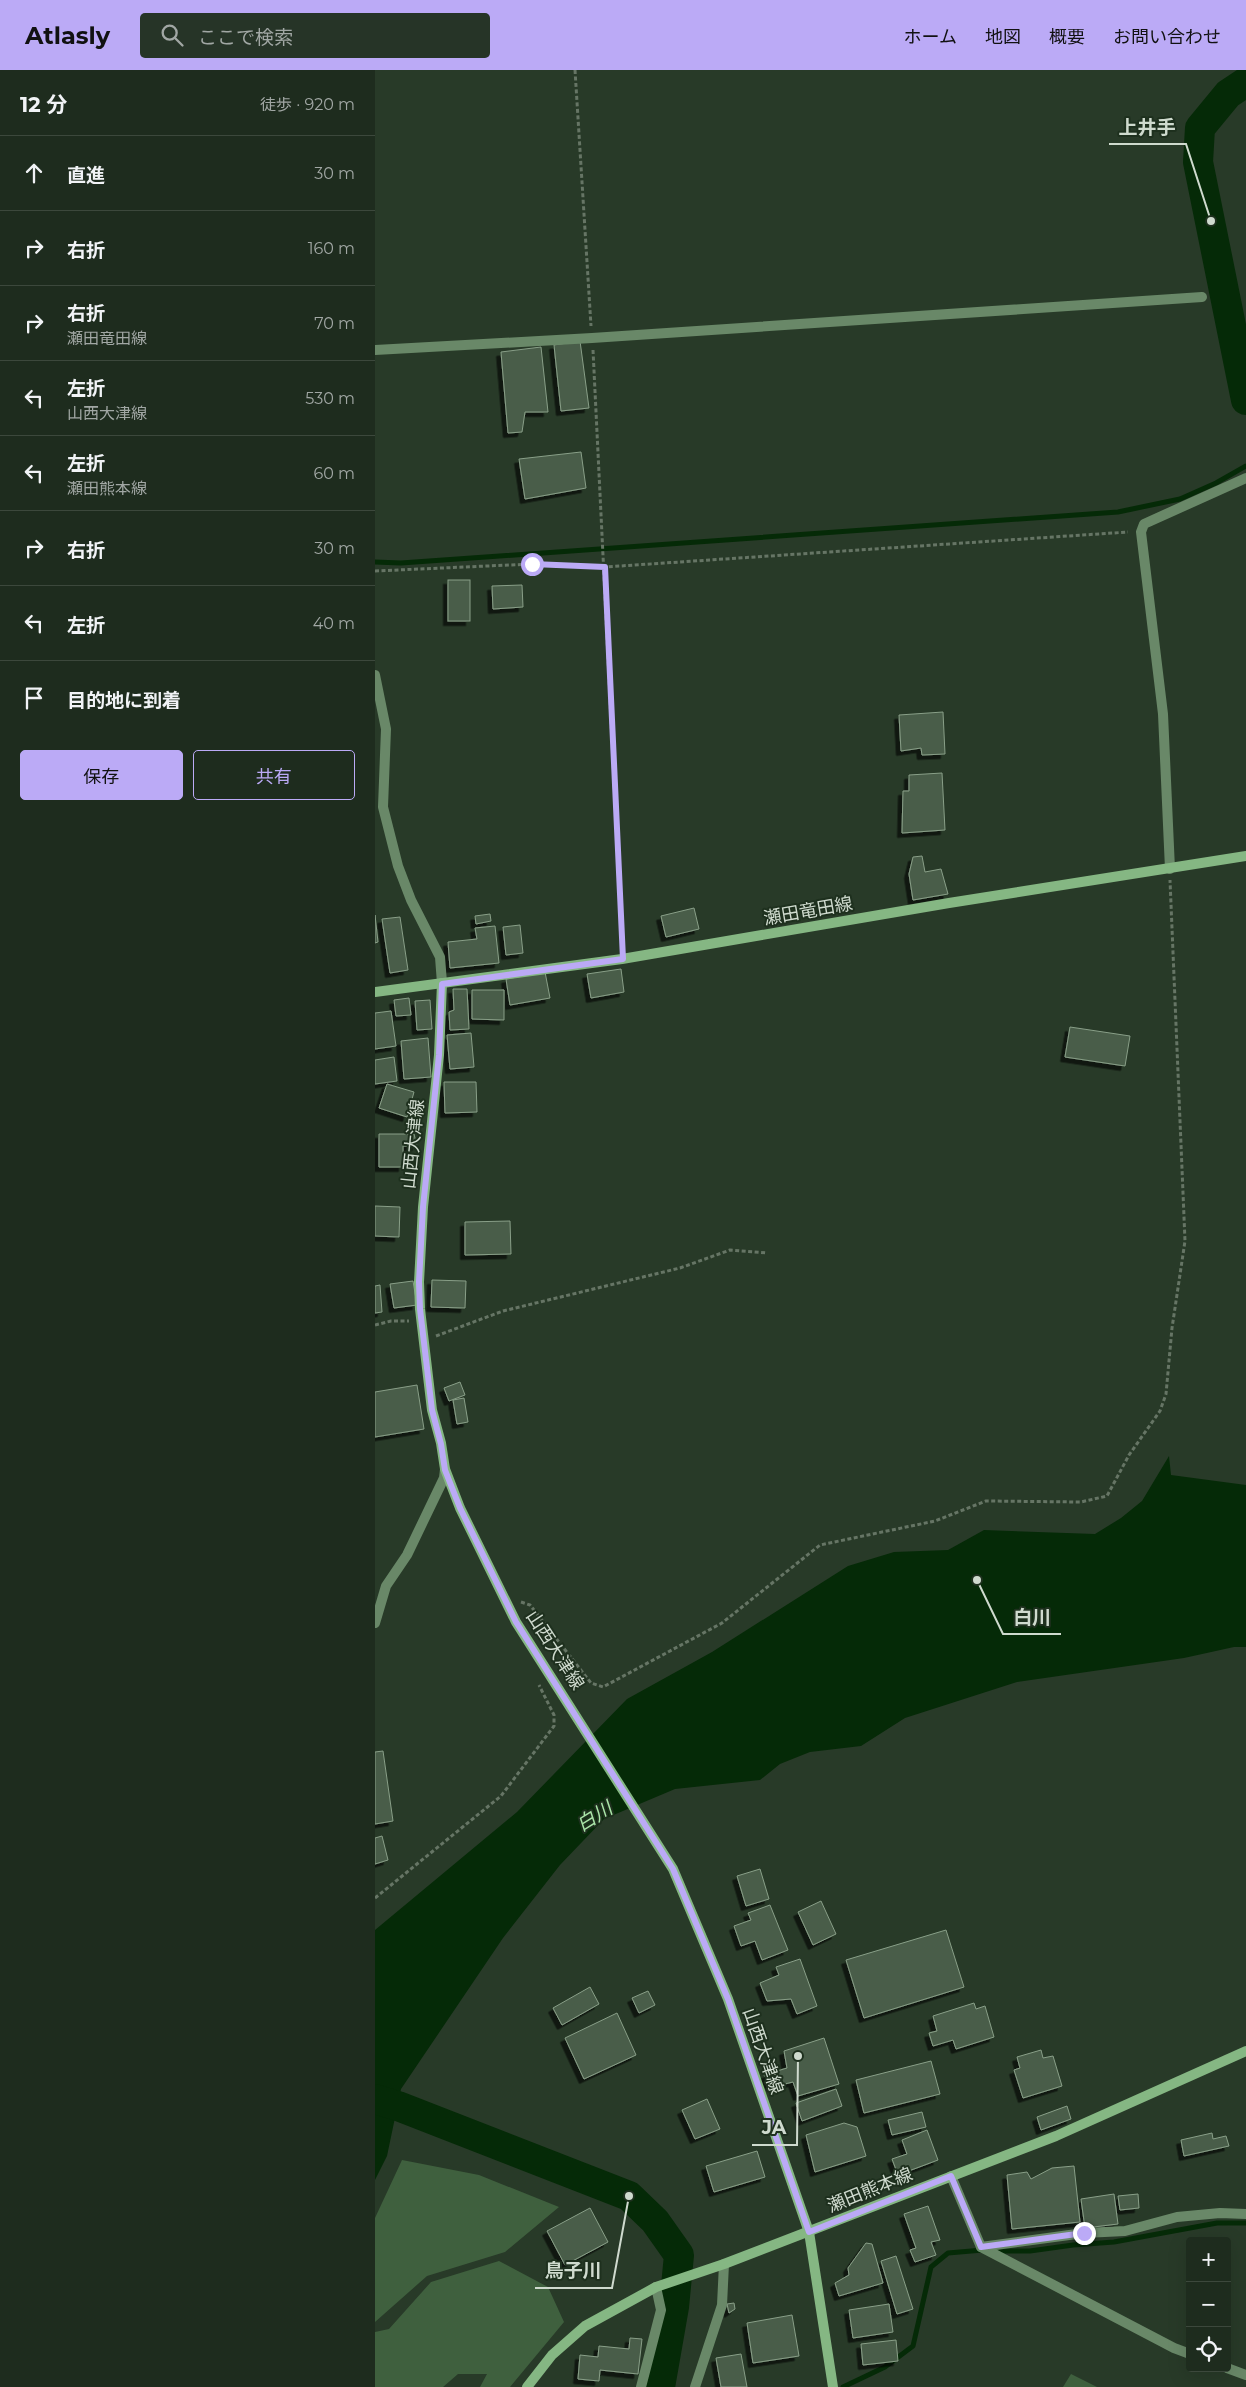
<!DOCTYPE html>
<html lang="ja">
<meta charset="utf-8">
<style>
body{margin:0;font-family:Montserrat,"Noto Sans JP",sans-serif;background:#263427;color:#f1f3f6}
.controls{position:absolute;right:15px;bottom:15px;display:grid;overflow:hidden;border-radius:5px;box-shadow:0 5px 20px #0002}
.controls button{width:45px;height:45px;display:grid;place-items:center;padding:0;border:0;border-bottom:1px solid #3c483c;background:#1e2c1e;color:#f1f3f6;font:25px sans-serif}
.stop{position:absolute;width:15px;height:15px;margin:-11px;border:4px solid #bbaaf6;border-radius:50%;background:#fff}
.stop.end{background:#bbaaf6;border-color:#fff;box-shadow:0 1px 5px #0008}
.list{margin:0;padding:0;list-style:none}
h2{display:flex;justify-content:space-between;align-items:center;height:65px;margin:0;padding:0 20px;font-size:21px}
h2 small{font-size:16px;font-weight:400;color:#a1a7a4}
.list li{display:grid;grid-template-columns:32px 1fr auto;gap:15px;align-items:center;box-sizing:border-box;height:75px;padding:0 20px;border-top:1px solid #3c483c}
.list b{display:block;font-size:19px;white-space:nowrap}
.list p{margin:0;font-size:16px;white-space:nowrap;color:#a1a7a4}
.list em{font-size:16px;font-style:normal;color:#a1a7a4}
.actions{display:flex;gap:10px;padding:15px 20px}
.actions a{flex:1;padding:11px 0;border:1px solid #bbaaf6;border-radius:5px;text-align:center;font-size:18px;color:#bbaaf6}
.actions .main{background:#bbaaf6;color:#111}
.icon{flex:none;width:28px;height:28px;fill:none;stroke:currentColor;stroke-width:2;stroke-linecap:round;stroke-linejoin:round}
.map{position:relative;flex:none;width:871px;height:2317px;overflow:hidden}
header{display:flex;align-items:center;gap:30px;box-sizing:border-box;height:70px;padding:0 25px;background:#bbaaf6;color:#111}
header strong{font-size:24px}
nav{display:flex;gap:28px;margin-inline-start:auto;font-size:18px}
.search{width:350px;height:45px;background:#263427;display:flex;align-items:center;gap:12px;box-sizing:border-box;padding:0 18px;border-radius:5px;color:#a1a7a4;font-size:19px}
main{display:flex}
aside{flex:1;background:#1e2c1e}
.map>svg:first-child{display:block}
.green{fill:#3f603e}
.water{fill:#052a07}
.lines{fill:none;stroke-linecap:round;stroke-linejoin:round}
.stream{stroke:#052a07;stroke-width:5}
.river{stroke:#052a07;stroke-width:30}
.building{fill:#495d49;stroke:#899f88;filter:url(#shadow)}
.path{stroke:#667565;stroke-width:3;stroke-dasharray:4 2.5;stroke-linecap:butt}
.street{stroke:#698868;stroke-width:10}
.secondary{stroke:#85b783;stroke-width:10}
.route{stroke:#bbaaf6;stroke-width:6}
.labels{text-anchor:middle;stroke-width:4;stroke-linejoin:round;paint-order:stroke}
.street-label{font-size:18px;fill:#cfdace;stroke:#1e301e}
.water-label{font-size:19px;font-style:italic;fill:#abe6a9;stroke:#1e301e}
.leader{fill:none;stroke:#cfdace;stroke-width:2}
.callout-dot{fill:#cfdace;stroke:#1e301e;stroke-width:2}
.callout-label{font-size:19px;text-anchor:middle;font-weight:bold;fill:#cfdace;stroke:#1e301e;stroke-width:4;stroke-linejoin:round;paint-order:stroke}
</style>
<header>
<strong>Atlasly</strong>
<div class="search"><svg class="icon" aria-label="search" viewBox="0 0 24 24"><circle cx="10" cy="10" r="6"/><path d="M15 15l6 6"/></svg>ここで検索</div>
<nav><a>ホーム</a><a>地図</a><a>概要</a><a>お問い合わせ</a></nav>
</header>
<main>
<aside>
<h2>12 分<small>徒歩 · 920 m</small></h2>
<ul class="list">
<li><svg class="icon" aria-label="ahead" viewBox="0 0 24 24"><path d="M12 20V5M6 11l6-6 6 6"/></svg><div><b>直進</b></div><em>30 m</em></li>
<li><svg class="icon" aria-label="right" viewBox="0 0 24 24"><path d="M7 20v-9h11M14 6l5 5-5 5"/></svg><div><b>右折</b></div><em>160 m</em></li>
<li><svg class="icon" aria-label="right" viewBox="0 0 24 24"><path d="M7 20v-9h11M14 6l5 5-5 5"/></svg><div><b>右折</b><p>瀬田竜田線</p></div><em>70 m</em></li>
<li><svg class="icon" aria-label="left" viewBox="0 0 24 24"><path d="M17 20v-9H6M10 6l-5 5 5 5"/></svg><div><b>左折</b><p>山西大津線</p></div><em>530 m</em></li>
<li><svg class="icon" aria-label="left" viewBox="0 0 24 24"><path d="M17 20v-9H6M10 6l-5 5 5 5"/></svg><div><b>左折</b><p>瀬田熊本線</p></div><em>60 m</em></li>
<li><svg class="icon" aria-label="right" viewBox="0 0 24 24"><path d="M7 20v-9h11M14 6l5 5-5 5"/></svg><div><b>右折</b></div><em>30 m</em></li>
<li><svg class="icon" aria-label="left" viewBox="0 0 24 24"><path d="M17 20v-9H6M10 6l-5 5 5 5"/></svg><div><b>左折</b></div><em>40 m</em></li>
<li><svg class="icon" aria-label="arrive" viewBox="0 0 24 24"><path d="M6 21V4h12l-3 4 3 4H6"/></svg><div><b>目的地に到着</b></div></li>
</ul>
<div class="actions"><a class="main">保存</a><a>共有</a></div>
</aside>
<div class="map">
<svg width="871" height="2317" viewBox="0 0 871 2317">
<defs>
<filter id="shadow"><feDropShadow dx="-4.5" dy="4.5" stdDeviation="0" flood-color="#0009"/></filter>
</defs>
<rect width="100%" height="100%" fill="#283a28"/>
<g class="green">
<path d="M27 2090 104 2105 184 2137 130 2182 52 2206 0 2252V2148Z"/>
<path d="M124 2191 173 2217 189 2252 135 2317H105L112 2304H83L68 2317H0V2262L14 2259 56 2212Z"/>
<path d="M696 2304 722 2317H688Z"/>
</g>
<path class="water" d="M794 1386 796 1405 871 1415V1577H859L809 1588 642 1612 530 1648 486 1676 435 1682 405 1694 385 1710 300 1719 229 1749 185 1795 128 1868 26 2019 12 2086 0 2110V1860L142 1742 252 1629 337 1582 473 1496 519 1482 573 1480 609 1460 720 1464 746 1448 767 1431Z"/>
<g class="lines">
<g class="stream">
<path d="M0 492 26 493 743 442 805 429 841 413 871 396"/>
<path d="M619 2181H655L698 2175 739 2172 842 2153H871"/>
<path d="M468 2317 510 2297 538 2276 556 2197 573 2183 608 2180"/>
</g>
<g class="river">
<path d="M871 12 853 24 825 58 823 92 871 330"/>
<path d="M0 2029 23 2036 254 2126 280 2151 304 2185 299 2237 285 2317"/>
</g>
</g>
<g class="building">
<path d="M205 271 214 338 186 341 179 275Z"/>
<path d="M166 277 173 342H150L147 362 133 363 126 282Z"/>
<path d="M206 382 211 418 150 429 144 389Z"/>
<rect x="73" y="510" width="22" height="41"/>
<path d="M147 515 148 537 118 539 117 516Z"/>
<path d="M568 642 570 684 547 685 546 678 526 681 524 645Z"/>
<path d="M567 703 570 760 527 763 528 721H534V705Z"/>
<path d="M547 786 550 802 566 799 573 824 538 830 534 804 538 787Z"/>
<path d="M319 838 324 859 291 867 286 846Z"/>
<path d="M115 844 116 851 101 854 100 846Z"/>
<path d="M0 845 3 872 0 873Z"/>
<path d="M25 847 33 900 15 903 7 849Z"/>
<path d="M145 855 148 883 131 885 128 857Z"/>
<path d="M120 856 124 893 75 898 73 872 102 869 100 858Z"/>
<path d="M246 899 249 922 216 928 212 904Z"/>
<path d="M170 902 175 928 135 935 131 909Z"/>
<path d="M78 919H92L94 959 75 960 74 942 79 940Z"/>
<path d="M97 920H129V950L97 949Z"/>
<path d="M34 928 36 945 21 946 19 930Z"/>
<path d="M55 930 57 959 42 960 40 931Z"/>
<path d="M16 941 21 976 0 979V943Z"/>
<path d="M695 957 755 966 750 996 690 987Z"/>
<path d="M96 963 99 997 75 999 72 965Z"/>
<path d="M53 968 56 1007 29 1009 26 971Z"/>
<path d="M19 987 22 1011 0 1014V990Z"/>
<path d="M69 1012H101L102 1042 70 1043Z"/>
<path d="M12 1014 39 1022 32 1047 4 1038Z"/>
<path d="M4 1064H39L42 1076H28V1097H4Z"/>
<path d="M0 1136 25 1137 24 1167 0 1166Z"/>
<path d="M135 1151 136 1184 90 1185V1152Z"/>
<path d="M57 1210 91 1211 90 1238 56 1237Z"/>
<path d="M38 1211 42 1235 19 1238 15 1214Z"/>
<path d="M5 1215 7 1242 0 1243V1216Z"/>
<path d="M85 1312 90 1325 74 1331 69 1318Z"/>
<path d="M42 1315 49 1359 0 1367V1322Z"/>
<path d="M89 1328 93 1352 82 1354 78 1330Z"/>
<path d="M8 1681 18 1751 0 1754V1682Z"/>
<path d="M7 1766 13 1790 0 1794V1768Z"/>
<path d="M385 1799 394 1829 371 1836 362 1806Z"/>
<path d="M446 1831 461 1864 438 1875 423 1842Z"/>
<path d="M395 1835 413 1880 387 1890 380 1871 366 1876 359 1856 376 1850 373 1843Z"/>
<path d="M571 1860 589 1917 489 1948 471 1890Z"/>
<path d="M425 1889 442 1936 422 1944 416 1929 392 1931 385 1913 404 1905 401 1897Z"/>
<path d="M215 1917 224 1934 187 1955 178 1938Z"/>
<path d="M273 1921 280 1935 264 1943 257 1928Z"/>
<path d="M599 1933 601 1939 610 1936 619 1967 581 1979 578 1970 558 1976 554 1963 562 1961 558 1946Z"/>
<path d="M242 1943 261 1985 209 2009 190 1968Z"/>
<path d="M449 1968 464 2014 423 2026 418 2012 397 2017 389 2005 412 1998 409 1981Z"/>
<path d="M666 1980 668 1988 678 1986 687 2016 648 2028 639 2000 645 1998 642 1987Z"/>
<path d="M556 1991 565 2024 489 2043 481 2010Z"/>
<path d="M461 2019 467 2036 427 2051 421 2033Z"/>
<path d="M332 2029 345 2059 320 2069 307 2040Z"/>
<path d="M692 2036 696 2049 666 2060 662 2047Z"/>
<path d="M547 2042 551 2057 517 2065 513 2050Z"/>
<path d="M469 2053 482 2057 491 2086 440 2102 431 2065Z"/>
<path d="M552 2060 563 2090 523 2105 517 2089 532 2084 527 2070Z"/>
<path d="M837 2063 838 2069 851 2066 854 2076 809 2086 806 2070Z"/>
<path d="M382 2081 390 2107 339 2122 331 2096Z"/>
<path d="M699 2096 705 2152 637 2159 632 2105 652 2102 656 2109 677 2098Z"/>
<path d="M739 2124 743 2154 710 2158 706 2129Z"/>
<path d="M763 2124 764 2138 745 2140 743 2126Z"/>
<path d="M553 2136 565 2170 556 2172 561 2185 540 2192 535 2180 541 2178 529 2144Z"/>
<path d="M215 2138 233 2172 190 2195 172 2161Z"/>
<path d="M491 2173 497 2174 508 2213 464 2226 460 2213 474 2205 473 2198Z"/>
<path d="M521 2186 538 2239 522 2244 506 2191Z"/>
<path d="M359 2233 360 2239 354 2243 352 2234Z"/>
<path d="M514 2234 518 2262 478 2268 474 2240Z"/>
<path d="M417 2245 424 2286 378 2293 372 2253Z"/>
<path d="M255 2268 267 2269 263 2304 225 2300 224 2311 203 2309 205 2285 223 2287 224 2276 254 2279Z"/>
<path d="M521 2270 523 2291 488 2295 486 2274Z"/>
<path d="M366 2284 372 2317H346L341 2288Z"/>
</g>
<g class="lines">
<g class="path">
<path d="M200 0 216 256"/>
<path d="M218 280 247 876"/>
<path d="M0 501 157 494 230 497 753 462"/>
<path d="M0 1255 16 1251H34"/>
<path d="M61 1266 128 1241 305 1198 355 1180 392 1183"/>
<path d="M146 1532 155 1535 216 1613 228 1617 347 1553 445 1475 560 1451 611 1431 706 1432 732 1426 754 1385 785 1341 791 1324 797 1258 810 1171 795 810"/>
<path d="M0 1828 126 1726 179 1656V1645L164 1615"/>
</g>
<g class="street">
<path d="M0 280 217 268 827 227"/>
<path d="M0 605 11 659 8 737 23 796 36 830 65 887 67 913"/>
<path d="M795 799 788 644 766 462 769 454 871 408"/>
<path d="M0 1553 11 1516 32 1485 69 1408 70 1399"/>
<path d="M576 2106 606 2177 799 2278 815 2284"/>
<path d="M606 2177 709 2163 750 2161 802 2147 845 2143 871 2144"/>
<path d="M852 2298 871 2305"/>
<path d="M266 2317 286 2240 281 2217"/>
<path d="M320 2317 347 2235 349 2194"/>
</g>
<g class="secondary">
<path d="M67 913 64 985 48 1137 44 1212 45 1239 57 1340 66 1373 70 1399 85 1438 141 1552 298 1799 353 1929 434 2162 458 2317"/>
<path d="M0 922 247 889 574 833 871 786"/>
<path d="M152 2317 177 2285 210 2256 281 2217 349 2194 681 2066 871 1981"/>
</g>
</g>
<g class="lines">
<path class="route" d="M157 494 230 497 248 889 67 914 64 985 48 1137 44 1212 45 1239 57 1340 66 1374 70 1400 85 1438 141 1552 298 1799 353 1929 434 2162 576 2106 606 2177 709 2163"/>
</g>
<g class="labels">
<g class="street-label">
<text transform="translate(433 841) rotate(-10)" y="6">瀬田竜田線</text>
<text transform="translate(38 1074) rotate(-84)" y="6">山西大津線</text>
<text transform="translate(180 1580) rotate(57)" y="6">山西大津線</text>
<text transform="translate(388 1981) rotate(71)" y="6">山西大津線</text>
<text transform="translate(495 2120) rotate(-22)" y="6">瀬田熊本線</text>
</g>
<g class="water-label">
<text transform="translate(219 1746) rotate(-32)" y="7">白川</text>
</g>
</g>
<path class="leader" d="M836 151L811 74H734M602 1510L628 1564H686M423 1986L422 2075H377M254 2126L237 2218H160"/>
<g class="callout-dot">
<circle cx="836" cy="151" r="5"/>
<circle cx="602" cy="1510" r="5"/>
<circle cx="423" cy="1986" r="5"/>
<circle cx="254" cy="2126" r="5"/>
</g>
<g class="callout-label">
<text x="772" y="64">上井手</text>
<text x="657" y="1554">白川</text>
<text x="399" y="2064">JA</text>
<text x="198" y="2207">鳥子川</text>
</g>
</svg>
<div class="controls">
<button>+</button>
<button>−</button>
<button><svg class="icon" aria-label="locate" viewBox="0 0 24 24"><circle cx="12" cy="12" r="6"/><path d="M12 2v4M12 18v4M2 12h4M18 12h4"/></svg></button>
</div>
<div class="stop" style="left:157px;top:494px"></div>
<div class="stop end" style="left:709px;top:2163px"></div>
</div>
</main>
